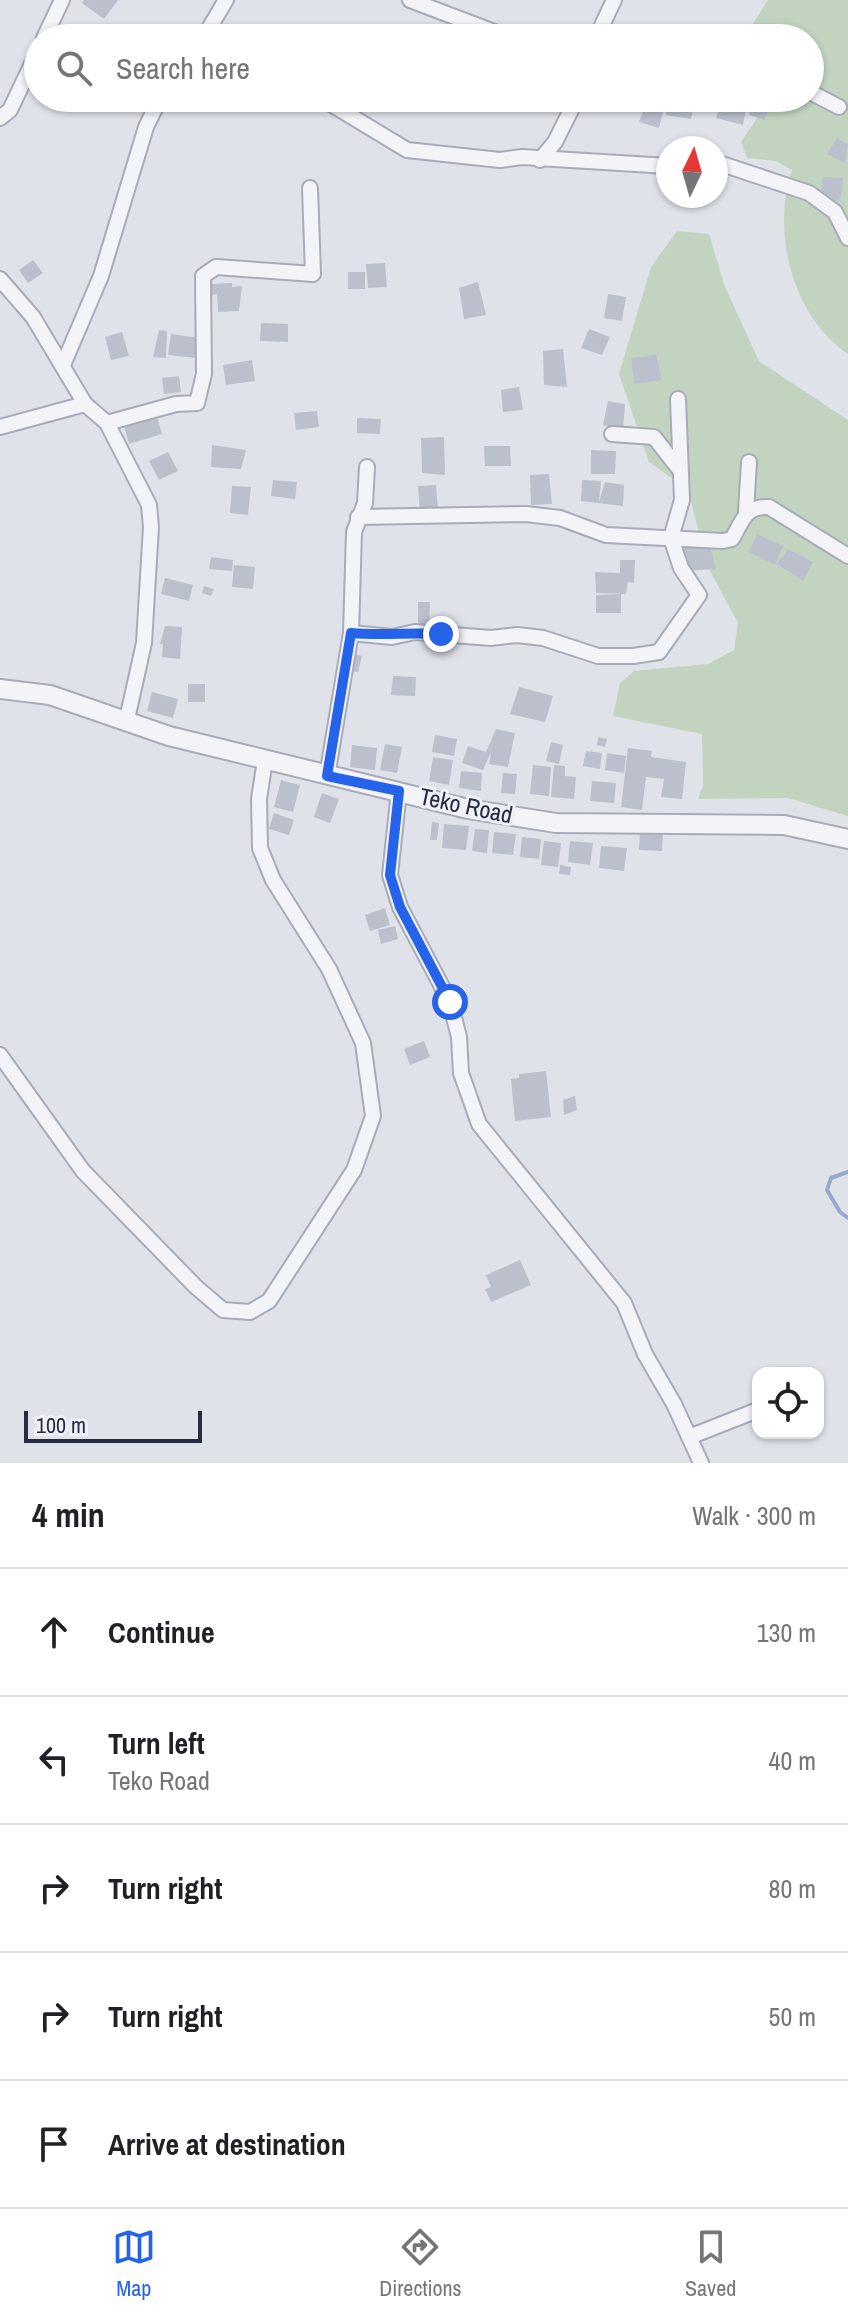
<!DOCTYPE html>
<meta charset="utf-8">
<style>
body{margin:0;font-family:"Archivo Narrow",sans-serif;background:#f6f6f6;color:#202124}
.controls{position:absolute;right:24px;bottom:24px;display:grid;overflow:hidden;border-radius:16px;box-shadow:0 2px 6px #0004}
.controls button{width:72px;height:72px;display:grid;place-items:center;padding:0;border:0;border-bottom:2px solid #e0e0e0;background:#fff;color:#202124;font:40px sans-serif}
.compass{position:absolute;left:656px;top:136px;width:72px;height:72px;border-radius:50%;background:#fff;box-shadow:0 2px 6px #0004;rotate:5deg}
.scale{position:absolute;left:24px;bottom:20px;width:178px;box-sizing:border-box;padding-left:8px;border:4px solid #272c42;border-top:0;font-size:22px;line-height:28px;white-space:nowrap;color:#272c42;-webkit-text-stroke:6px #eff1f7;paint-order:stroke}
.stop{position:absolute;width:24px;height:24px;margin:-18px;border:6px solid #2563eb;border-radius:50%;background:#fff}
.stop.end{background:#2563eb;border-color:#fff;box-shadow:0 2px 8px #0008}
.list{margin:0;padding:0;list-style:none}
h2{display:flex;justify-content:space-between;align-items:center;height:104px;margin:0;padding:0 32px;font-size:34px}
h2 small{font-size:26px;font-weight:400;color:#757577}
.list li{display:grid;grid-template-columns:52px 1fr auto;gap:24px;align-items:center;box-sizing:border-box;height:128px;padding:0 32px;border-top:2px solid #e0e0e0}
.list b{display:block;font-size:30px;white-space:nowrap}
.list p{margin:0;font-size:26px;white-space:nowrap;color:#757577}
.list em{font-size:26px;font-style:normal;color:#757577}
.icon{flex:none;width:44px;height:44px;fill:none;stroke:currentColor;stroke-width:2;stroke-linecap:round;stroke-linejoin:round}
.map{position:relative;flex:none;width:848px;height:1463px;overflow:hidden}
.search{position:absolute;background:#fff;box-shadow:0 2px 6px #0004;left:24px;right:24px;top:24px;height:88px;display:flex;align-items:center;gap:20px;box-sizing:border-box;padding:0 28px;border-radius:44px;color:#757577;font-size:30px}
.sheet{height:744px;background:#fff}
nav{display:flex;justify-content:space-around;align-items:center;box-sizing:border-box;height:112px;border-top:2px solid #e0e0e0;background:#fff;font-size:22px;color:#757577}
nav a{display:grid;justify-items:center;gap:4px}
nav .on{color:#2563eb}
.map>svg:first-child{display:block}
.green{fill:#c2d4c0}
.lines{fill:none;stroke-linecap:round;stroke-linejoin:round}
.stream{stroke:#98a9cc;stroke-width:4}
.building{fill:#bcc0cd}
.minor-casing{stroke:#a8abb8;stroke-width:18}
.tertiary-casing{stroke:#a8abb8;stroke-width:22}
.minor{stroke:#f3f3f8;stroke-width:14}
.tertiary{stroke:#f3f3f8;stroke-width:18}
.route{stroke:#2563eb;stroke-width:10}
.labels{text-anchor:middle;stroke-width:6;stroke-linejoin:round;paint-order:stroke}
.street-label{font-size:24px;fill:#272c42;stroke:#eff1f7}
</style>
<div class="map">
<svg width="848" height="1463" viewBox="0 0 848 1463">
<rect width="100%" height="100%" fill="#e0e2ea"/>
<g class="green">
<path d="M768 0H848V354C792 316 771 232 792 170L775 161 747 158 741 142 764 108V98H810V38H744Z"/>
<path d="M677 231 709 234 725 287 759 361 848 420V816L788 798 698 799 703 786 702 734 613 716 620 683 634 671 708 664 734 650 738 623 708 567 688 490 649 462 619 374 651 267Z"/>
</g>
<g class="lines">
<path class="stream" d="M848 1172 831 1178 827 1190 840 1212 848 1218"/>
</g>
<g class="building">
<path d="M84 0H118L104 19 82 3Z"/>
<path d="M648 98 665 104 659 128 639 122Z"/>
<path d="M669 98 695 99 691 119 666 115Z"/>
<path d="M723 98 747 104 743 125 716 118Z"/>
<path d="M754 98H771L765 120 749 115Z"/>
<path d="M837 138 848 144 845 163 827 154Z"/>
<path d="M823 177 843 178 840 201 820 198Z"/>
<path d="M33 260 43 273 28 283 19 270Z"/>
<path d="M385 263 387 287 368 288 366 264Z"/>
<rect x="348" y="272" width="17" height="17"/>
<path d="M478 282 486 315 464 319 459 288Z"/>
<path d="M232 283V287L242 286 239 311 218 312 217 294 211 295V284Z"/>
<path d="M608 294 626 297 622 321 604 318Z"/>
<path d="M261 323 288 324V342L260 341Z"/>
<path d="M589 329 610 337 602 355 581 348Z"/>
<path d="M159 330 167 331 166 358 153 357Z"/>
<path d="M122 332 129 356 111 360 105 337Z"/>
<path d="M171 334 199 338 197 358 168 355Z"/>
<path d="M563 349 567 387 544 385 543 351Z"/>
<path d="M656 355 662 380 634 384 631 358Z"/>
<path d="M252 360 255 381 226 385 223 365Z"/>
<path d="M179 376 181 392 164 394 162 378Z"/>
<path d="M519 387 523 410 503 412 501 390Z"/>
<path d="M608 401 625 404 623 430 603 425Z"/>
<path d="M317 411 319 427 296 430 294 413Z"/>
<path d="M157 416 162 434 129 444 124 426Z"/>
<path d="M357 418 381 419 380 434 357 433Z"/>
<path d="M444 437 445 475 422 473 421 438Z"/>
<path d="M212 445 246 450 241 469 211 467Z"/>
<path d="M484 446H510L511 466H485Z"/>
<path d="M591 450 616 451 615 474H591Z"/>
<path d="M168 452 178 471 159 480 149 461Z"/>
<path d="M549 474 552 504 531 505 530 475Z"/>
<path d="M273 480 297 482 295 499 271 496Z"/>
<path d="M582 480 601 481 599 502 605 482 624 485 623 506 581 501Z"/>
<path d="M436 485 438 510 420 511 418 486Z"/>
<path d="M232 486 251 487 248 515 230 513Z"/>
<path d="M757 534 783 546 775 565 749 552Z"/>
<path d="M684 546 710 547 716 569 687 571Z"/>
<path d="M788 549 813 562 803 581 777 564Z"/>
<path d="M211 557 233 560 232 571 209 569Z"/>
<path d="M620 560H635L634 583 628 582 626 594 596 593 595 572 620 573Z"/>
<path d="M234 565 255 567 253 589 232 587Z"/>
<path d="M165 578 193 585 189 601 161 594Z"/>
<path d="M204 586 214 589 211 596 202 593Z"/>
<path d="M621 594V613H596V595Z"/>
<path d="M418 602H430L429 629H418Z"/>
<path d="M165 626 182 627 180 659 162 657 163 644H160Z"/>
<path d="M354 654 362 656 358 672 350 671Z"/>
<path d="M393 676 416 677 415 696 391 695Z"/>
<rect x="188" y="684" width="17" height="18"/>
<path d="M519 687 553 696 545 722 510 714Z"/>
<path d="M152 692 178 699 173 718 147 711Z"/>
<path d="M496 729 515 733 508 767 489 764 491 752 483 770 462 763 468 746 486 752Z"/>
<path d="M435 735 457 739 454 756 432 752Z"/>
<path d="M598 737 607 739 605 747 597 745Z"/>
<path d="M551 742 563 745 559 764 546 761Z"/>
<path d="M385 744 402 747 397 773 380 770Z"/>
<path d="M352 745 377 748 375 770 350 767Z"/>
<path d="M628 748 652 751 651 757 686 762 682 799 661 797 664 779 646 777 642 810 621 807Z"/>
<path d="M586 751 602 753 600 769 583 766Z"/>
<path d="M607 753 626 756 624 773 605 770Z"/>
<path d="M433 757 453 760 449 785 429 781Z"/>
<path d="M533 765 551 767 549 796 530 794Z"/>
<path d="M554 765 565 766V776L576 777 574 799 551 797Z"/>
<path d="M461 771 482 773 481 791 459 788Z"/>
<path d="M503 773 517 774 515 794 501 793Z"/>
<path d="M281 780 300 785 293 812 274 807Z"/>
<path d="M592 781 616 783 614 803 590 801Z"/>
<path d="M322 793 339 799 330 823 314 817Z"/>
<path d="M274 813 294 820 289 835 269 829Z"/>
<path d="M432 822 439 823 437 840H430Z"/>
<path d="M444 824 469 826 466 850 442 848Z"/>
<path d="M475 829 489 830 487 853 472 851Z"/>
<path d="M640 831 663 832 662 851 639 850Z"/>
<path d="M494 832 516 834 513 855 492 853Z"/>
<path d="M522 837 541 839 539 859 520 857Z"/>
<path d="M544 841 561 843 558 867 541 865Z"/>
<path d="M570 841 593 843 590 865 568 862Z"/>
<path d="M601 846 627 848 624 871 599 868Z"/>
<path d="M560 865 571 867 570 875 559 874Z"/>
<path d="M385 908 390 925 370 931 365 915Z"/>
<path d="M395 926 398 939 381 944 378 930Z"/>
<path d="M424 1041 430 1057 410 1065 404 1049Z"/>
<path d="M546 1071 551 1117 515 1121 511 1079 519 1078V1074Z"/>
<path d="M575 1096 577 1110 564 1115 563 1100Z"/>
<path d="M520 1260 531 1285 491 1302 485 1289 491 1287 486 1275Z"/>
</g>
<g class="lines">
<g class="minor-casing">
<g id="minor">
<path d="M410 0 510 38"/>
<path d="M204 37 226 0"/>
<path d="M44 38 62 0"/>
<path d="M596 38 614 0"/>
<path d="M810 92 839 107"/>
<path d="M321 98 407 150 500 160 522 157 668 166"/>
<path d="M0 118 10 110 38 51"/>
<path d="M540 160 555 142 577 98"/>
<path d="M716 162 809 193 835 212 848 238"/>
<path d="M0 279 33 317 85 404 107 423 149 505 151 527 144 643 127 719"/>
<path d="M63 365 101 276 146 127 160 98"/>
<path d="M107 423 176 404 197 403 204 374 203 276 216 267 313 274 310 188"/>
<path d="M0 427 85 404"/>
<path d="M612 434 654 437 679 469"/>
<path d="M746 511 749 462"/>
<path d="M358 517 526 514 560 518 606 535 723 541 732 539C743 520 745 506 769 507L848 556"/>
<path d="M351 633 392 637 415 632 491 638 517 635 543 638 598 656H633L659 652 699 595 681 568 671 538 682 500 678 399"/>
<path d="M327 776 351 633 354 532 365 503 367 467"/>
<path d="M399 791 390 875 400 907 450 1002 459 1037 461 1073 479 1124 624 1303 645 1354 674 1404 701 1463"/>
<path d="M0 1055 83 1171 196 1287 223 1310 250 1312 269 1301 354 1170 373 1116 363 1043 329 969 273 880 260 848 259 799 265 760"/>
<path d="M689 1437 758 1410"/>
</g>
</g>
<g class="tertiary-casing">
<path id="tertiary" d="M0 689 50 695 169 736 468 809 556 823 784 825 848 839"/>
</g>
<use href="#minor" class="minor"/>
<use href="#tertiary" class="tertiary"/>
</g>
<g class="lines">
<path class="route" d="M441 634C410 632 382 636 351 633L327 776 399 791 390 875 400 907 450 1002"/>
</g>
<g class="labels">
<g class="street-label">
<text transform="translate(466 806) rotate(12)" y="8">Teko Road</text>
</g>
</g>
</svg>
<div class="controls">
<button><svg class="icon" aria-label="locate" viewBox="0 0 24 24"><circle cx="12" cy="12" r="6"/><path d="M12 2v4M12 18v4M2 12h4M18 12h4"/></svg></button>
</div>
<svg class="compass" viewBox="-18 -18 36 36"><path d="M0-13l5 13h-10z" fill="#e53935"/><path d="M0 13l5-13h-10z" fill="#757577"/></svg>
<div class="scale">100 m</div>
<div class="stop" style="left:450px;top:1002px"></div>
<div class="stop end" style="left:441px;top:634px"></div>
<div class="search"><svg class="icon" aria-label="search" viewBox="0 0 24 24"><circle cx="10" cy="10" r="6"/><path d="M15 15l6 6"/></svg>Search here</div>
</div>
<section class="sheet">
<h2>4 min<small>Walk · 300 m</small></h2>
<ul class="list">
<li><svg class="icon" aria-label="ahead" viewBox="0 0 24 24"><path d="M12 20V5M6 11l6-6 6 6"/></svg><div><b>Continue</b></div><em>130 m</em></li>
<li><svg class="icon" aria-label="left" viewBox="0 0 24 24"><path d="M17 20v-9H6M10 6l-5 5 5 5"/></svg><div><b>Turn left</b><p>Teko Road</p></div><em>40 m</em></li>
<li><svg class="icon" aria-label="right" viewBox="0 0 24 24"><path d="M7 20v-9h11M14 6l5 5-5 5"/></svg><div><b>Turn right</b></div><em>80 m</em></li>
<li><svg class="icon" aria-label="right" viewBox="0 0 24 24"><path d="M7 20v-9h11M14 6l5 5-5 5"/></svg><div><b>Turn right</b></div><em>50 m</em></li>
<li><svg class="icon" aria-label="arrive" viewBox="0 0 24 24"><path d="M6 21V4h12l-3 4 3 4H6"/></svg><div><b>Arrive at destination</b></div></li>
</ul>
</section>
<nav>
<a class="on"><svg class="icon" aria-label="map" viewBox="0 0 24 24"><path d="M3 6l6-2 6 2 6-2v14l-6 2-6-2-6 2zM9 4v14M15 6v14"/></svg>Map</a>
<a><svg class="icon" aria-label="directions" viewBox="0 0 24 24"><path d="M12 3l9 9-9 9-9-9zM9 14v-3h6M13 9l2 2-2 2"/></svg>Directions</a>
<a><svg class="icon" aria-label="saved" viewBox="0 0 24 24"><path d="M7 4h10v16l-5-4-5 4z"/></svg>Saved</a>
</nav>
